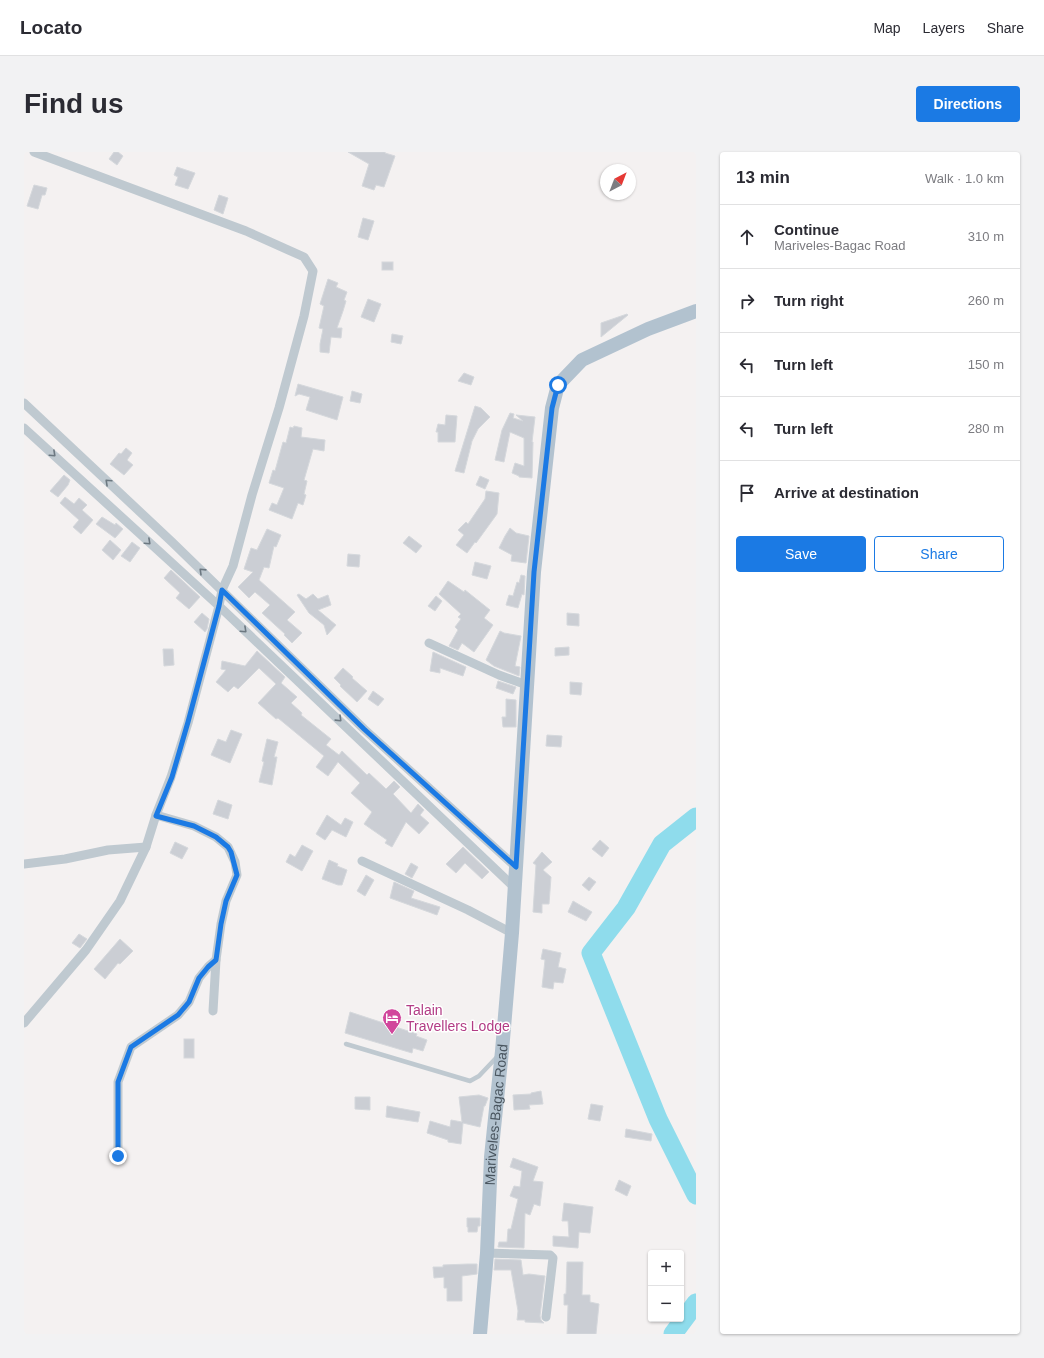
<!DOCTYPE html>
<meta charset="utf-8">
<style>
body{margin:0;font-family:Helvetica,sans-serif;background:#f2f2f3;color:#2b2b33}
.controls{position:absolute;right:12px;bottom:12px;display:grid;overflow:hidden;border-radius:4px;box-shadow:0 1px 3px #0004}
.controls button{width:36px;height:36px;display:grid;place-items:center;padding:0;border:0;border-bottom:1px solid #e1e1e2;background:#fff;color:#2b2b33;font:20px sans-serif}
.compass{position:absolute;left:576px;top:12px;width:36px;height:36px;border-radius:50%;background:#fff;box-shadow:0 1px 3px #0004;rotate:42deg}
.stop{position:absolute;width:12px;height:12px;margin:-9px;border:3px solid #1b7ae4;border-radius:50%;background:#fff}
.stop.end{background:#1b7ae4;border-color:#fff;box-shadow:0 1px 4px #0008}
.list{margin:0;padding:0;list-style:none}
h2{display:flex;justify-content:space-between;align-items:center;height:52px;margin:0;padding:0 16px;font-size:17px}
h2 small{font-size:13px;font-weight:400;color:#7c7c81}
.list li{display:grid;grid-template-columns:26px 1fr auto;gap:12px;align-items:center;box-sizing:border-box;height:64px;padding:0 16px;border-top:1px solid #e1e1e2}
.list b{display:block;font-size:15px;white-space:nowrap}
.list p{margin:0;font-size:13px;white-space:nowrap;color:#7c7c81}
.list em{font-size:13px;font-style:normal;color:#7c7c81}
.actions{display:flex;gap:8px;padding:12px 16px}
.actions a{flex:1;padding:9px 0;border:1px solid #1b7ae4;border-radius:4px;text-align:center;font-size:14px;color:#1b7ae4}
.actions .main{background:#1b7ae4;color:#fff}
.icon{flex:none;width:22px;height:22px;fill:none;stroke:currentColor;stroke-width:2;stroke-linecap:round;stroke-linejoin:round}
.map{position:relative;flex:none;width:672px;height:1182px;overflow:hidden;border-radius:4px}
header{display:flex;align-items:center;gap:24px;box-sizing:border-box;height:56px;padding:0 20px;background:#fff;border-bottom:1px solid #e1e1e2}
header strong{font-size:19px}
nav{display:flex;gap:22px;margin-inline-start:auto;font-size:14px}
.intro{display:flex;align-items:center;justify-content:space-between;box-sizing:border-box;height:96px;padding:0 24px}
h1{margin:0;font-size:28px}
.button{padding:10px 18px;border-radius:4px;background:#1b7ae4;color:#fff;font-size:14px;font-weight:700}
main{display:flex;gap:24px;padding:0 24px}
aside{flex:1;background:#fff;border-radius:4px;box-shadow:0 1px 3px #0004}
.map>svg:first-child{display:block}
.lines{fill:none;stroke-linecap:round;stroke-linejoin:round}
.river{stroke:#8fdcec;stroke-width:19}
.building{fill:#cbced4;stroke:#d5d8dc}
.lane{stroke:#bfc9d0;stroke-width:4.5}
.street{stroke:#bfc9d0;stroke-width:9}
.primary{stroke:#b2c2cf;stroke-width:14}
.oneway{stroke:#6c7881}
.route{stroke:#1b7ae4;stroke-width:5}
.labels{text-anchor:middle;stroke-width:3;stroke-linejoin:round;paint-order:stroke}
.hotel-label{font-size:14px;fill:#b23c85;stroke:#fff;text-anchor:start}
.street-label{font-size:14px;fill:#49555f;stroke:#fff}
</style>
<header>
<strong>Locato</strong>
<nav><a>Map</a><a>Layers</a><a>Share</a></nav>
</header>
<div class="intro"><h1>Find us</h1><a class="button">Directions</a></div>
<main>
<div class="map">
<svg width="672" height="1182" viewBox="0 0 672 1182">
<rect width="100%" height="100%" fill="#f4f1f1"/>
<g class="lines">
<g class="river">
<path d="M672 665 638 692 602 756 567 801 634 967 672 1043"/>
<path d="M649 1182 672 1151"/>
</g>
</g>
<g class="building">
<path d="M90 0H94L99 4 93 13 85 7Z"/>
<path d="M324 0H361V1L371 4 360 35 352 33 350 38 338 34 345 12Z"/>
<path d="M153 15 171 21 164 37 151 33 154 25 150 23Z"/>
<path d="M10 33 23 36 21 43H18L14 57 3 54Z"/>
<path d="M195 43 204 46 199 62 190 58Z"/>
<path d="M339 66 350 69 344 88 334 85Z"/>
<rect x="358" y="110" width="11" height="8"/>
<path d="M304 127 314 131 312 135 323 140 320 148 322 149 319 159 313 176H318L317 186 307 185 305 201 296 200V192L299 177 295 176 300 154 296 152Z"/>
<path d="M344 147 357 152 350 170 337 165Z"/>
<path d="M603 162 604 163 577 185V171Z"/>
<path d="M368 182 379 184 377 192 367 190Z"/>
<path d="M440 221 450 225 447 233 434 229Z"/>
<path d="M274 232 319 245 313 268 282 258 286 245 275 242 271 244Z"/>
<path d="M328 239 338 242 336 251 326 249Z"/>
<path d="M451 254 457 256 466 265 454 277 448 289 440 321 431 319Z"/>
<path d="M486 261 490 262 489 266 499 269 492 263 511 265 508 290H509L508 326 495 325V324L488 321 491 311 500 314V286L486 280 480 310 471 308 478 278Z"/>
<path d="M422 263 433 264 431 290H414V280H412L414 272 421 273Z"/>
<path d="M270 274 278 276 277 285 301 288 300 299 289 297 280 328 283 329 280 342 282 343 279 353 274 351 268 367 245 358 248 351 253 353 260 336 245 331 249 318 251 319 259 290 262 291 266 275 269 276Z"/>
<path d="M102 296 108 301 103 308 109 313 100 323 86 312 95 301 97 302Z"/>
<path d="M40 323 46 328 44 333 34 345 26 339Z"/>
<path d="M456 324 465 328 461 337 452 333Z"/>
<path d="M462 339 475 341 473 362 452 391 451 390 443 401 432 393 440 383 434 378 442 370 444 372 461 347Z"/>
<path d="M41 345 50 352 55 346 63 353 58 358 69 368 57 382 49 375 55 368 36 351Z"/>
<path d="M78 365 91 373 92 371 99 377 91 386 72 372Z"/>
<path d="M486 376 492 381 505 384 502 411 487 409 488 403 475 396 481 384Z"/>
<path d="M243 377 257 383 252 395 250 394 245 416 240 415 235 428 271 460 263 468 278 481 268 491 260 483 261 482 238 461 246 453 231 440 225 446 214 435 229 420 220 417 227 396 233 398Z"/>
<path d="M385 384 398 394 392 401 379 391Z"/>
<path d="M86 388 97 398 89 408 78 398Z"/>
<path d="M108 390 116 396 106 410 97 404Z"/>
<path d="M324 402 336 403 335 415 323 414Z"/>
<path d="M451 410 467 414 463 427 448 423Z"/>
<path d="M147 418 176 445 165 457 152 446 156 441 140 426Z"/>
<path d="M497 423 501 424 500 443 498 442 494 456 482 453 485 443 489 444 493 430 495 431Z"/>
<path d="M424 429 440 440 441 438 466 458 460 466 469 473 450 500 438 491 434 498 425 494 434 478 431 475 437 467 434 465 437 462 415 442Z"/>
<path d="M275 442 282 447 289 442 294 447 304 443 307 453 294 458 312 473 303 483 300 473 285 461 273 443Z"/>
<path d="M412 444 418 449 411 459 404 454Z"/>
<path d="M178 461 185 467 183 477 181 480 170 470Z"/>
<path d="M543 461 555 462V474L543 473Z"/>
<path d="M476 479 480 481 497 484 491 514 496 515 495 524 470 514 462 508Z"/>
<path d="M545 495V503L531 504V496Z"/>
<path d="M139 497H149L150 513 140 514Z"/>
<path d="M233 499 261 525 257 531 273 545 267 551 278 561 277 563 307 587 302 593 315 603 318 599 343 623 345 621 362 637 370 629 376 635 369 642 387 661 394 652 400 658 396 663 405 671 395 682 382 670 368 695 361 691 363 688 340 672 348 660 327 641 336 631 314 610 304 624 292 615 300 604 254 566 252 567 234 551 252 532 235 516 214 537 210 534 204 540 192 530 202 518 197 517 198 509 221 514Z"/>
<path d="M409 500 442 515 439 524 416 516V521L406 519Z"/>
<path d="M319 516 329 525 328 526 343 539 333 550 316 534 317 533 310 526Z"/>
<path d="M474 529 492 535 489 542 472 536Z"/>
<path d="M546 530 558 531 557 543 546 542Z"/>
<path d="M349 539 360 547 354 554 344 547Z"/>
<path d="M482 547 492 548V575H479L478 565H482Z"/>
<path d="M207 578 218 582 206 611 187 603 194 587 202 590Z"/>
<path d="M523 583 538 584 537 595 522 594Z"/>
<path d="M243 587 254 590 250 605H253L248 633 235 630 240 610 238 609Z"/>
<path d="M194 648 208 653 204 667 189 662Z"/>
<path d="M303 663 317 673 321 666 329 670 322 685 308 678 301 688 292 682Z"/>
<path d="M576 688 585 696 578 705 568 697Z"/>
<path d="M151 690 164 696 158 707 146 701Z"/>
<path d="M278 693 289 699 278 719 262 710 266 702 271 705Z"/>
<path d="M439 695 465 720 458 727 441 711 432 721 422 712Z"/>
<path d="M518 700 528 710 519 718 527 725 525 752H518V761L509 760 512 713 509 711Z"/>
<path d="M305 708 314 712 313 714 323 718 318 733H314L298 727Z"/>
<path d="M387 711 394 715 388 726 381 722Z"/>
<path d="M342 723 350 728 341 744 333 739Z"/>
<path d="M565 725 572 730 565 739 558 733Z"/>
<path d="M370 730 390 739 387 746 416 755 413 763 366 746Z"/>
<path d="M549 749 568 760 562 769 544 760Z"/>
<path d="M55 782 63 787 56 796 48 791Z"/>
<path d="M96 787 109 799 96 812 94 811 81 827 70 817Z"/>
<path d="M519 797 537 801 534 815 542 817 539 831 530 830 529 837 518 835 521 808 517 807Z"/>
<path d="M326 860 393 882 392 884 403 888 399 899 389 896 388 901 321 881Z"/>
<rect x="160" y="887" width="10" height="19"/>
<path d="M517 939 519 952 505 953 506 957 490 958 489 943 507 942V941Z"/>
<path d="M455 943 464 946 461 954H460L456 975 439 971 437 992 424 990V988L403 981 406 969 426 975 427 968 438 970 435 945Z"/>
<path d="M331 945H346V958L331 957Z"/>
<path d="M567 952 579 954 576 969 564 967Z"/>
<path d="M363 954 396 960 394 970 362 965Z"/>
<path d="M602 977 628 982 627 989 601 985Z"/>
<path d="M489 1006 514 1015 509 1029 519 1030 516 1054 510 1052 506 1063 501 1061 500 1096 474 1095 475 1090H483L484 1077H487L494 1047 486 1044 490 1034 496 1035 498 1019 486 1015Z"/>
<path d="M595 1028 607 1034 603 1044 591 1038Z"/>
<path d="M540 1051 569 1055 566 1081 555 1080 554 1096 529 1094V1084L545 1085 544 1069H538Z"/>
<path d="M443 1066H456V1074H454L453 1080H444V1075H443Z"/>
<path d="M471 1107 497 1108 499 1123 505 1122 521 1124 516 1164 517 1168 520 1171 501 1170V1168H493L494 1159 487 1118H470Z"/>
<path d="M543 1110H559L558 1143H566V1150L575 1152 572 1182H543L544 1153H540V1142H542Z"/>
<path d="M444 1112H453V1122L438 1124V1149H423V1136H420V1125L410 1126 409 1115H419V1113Z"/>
</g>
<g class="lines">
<path class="lane" d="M322 892 446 929 455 924 473 905"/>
<g class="street">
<path d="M0 251 148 390 340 577 492 715"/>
<path d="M0 276 195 454 490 735"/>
<path d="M405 491 475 523 503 533"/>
<path d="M132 663 170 674 192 685 204 695 211 710 213 723 202 749 197 772 192 808 189 859"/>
<path d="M338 709 444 758 488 781"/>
<path d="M0 712 41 707 84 698 122 695"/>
<path d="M0 871 62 798 96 749 122 695 132 663 147 625 164 571 195 454 198 438 209 414 228 343 255 256 280 164 289 119 280 105 222 79 10 0"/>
<path d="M94 1003V930L107 895 154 863 165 850 175 826 184 815 192 808"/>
<path d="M463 1101 526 1103 529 1106 522 1165"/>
</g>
<path class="primary" id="s1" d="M456 1182 463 1101 467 1005 478 899 488 781 510 420 528 256 534 233 558 208 624 177 672 159"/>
</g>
<defs><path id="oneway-chevron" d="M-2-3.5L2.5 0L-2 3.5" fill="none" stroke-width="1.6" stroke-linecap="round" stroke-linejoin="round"/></defs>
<g class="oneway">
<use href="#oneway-chevron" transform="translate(29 302) rotate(43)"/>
<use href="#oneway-chevron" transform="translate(84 330) rotate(-137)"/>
<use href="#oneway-chevron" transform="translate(124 390) rotate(43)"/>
<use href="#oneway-chevron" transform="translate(178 419) rotate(-136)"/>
<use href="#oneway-chevron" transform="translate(220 478) rotate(43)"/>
<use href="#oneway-chevron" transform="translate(315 567) rotate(44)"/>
</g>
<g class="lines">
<path class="route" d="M94 1004V930L107 895 154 863 165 850 175 826 184 815 192 808 197 772 202 749 213 723 207 700 204 695 192 685 170 674 132 664 148 625 164 570 195 454 198 438 340 577 492 715 510 420 528 256 534 233"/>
</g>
<defs>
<g id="hotel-pin" transform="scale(1)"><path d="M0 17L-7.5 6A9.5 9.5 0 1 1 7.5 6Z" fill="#d1479c" stroke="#fff"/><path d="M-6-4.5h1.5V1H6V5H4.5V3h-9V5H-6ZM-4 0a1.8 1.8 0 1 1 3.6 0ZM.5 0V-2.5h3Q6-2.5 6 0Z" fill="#fff"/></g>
</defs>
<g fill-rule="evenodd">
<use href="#hotel-pin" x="368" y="866"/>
</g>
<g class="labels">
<g class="hotel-label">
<text x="382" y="863">Talain<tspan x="382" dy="16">Travellers Lodge</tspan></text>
</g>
<g class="street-label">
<text dy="5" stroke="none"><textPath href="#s1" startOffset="220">Mariveles-Bagac Road</textPath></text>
</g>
</g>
</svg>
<div class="controls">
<button>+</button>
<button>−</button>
</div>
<svg class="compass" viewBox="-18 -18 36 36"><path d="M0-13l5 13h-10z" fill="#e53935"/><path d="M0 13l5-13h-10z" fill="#7c7c81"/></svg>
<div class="stop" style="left:534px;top:233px"></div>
<div class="stop end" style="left:94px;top:1004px"></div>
</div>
<aside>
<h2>13 min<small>Walk · 1.0 km</small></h2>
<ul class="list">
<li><svg class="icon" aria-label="ahead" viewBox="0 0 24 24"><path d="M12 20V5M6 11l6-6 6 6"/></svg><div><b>Continue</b><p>Mariveles-Bagac Road</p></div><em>310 m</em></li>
<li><svg class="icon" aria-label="right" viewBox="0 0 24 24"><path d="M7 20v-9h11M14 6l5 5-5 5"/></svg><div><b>Turn right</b></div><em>260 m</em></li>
<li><svg class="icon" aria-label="left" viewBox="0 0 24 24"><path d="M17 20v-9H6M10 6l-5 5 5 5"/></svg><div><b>Turn left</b></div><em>150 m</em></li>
<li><svg class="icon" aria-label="left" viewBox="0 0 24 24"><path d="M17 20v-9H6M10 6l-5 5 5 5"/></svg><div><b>Turn left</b></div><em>280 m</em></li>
<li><svg class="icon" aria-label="arrive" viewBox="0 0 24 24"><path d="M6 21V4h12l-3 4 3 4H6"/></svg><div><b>Arrive at destination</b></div></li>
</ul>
<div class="actions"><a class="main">Save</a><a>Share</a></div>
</aside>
</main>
